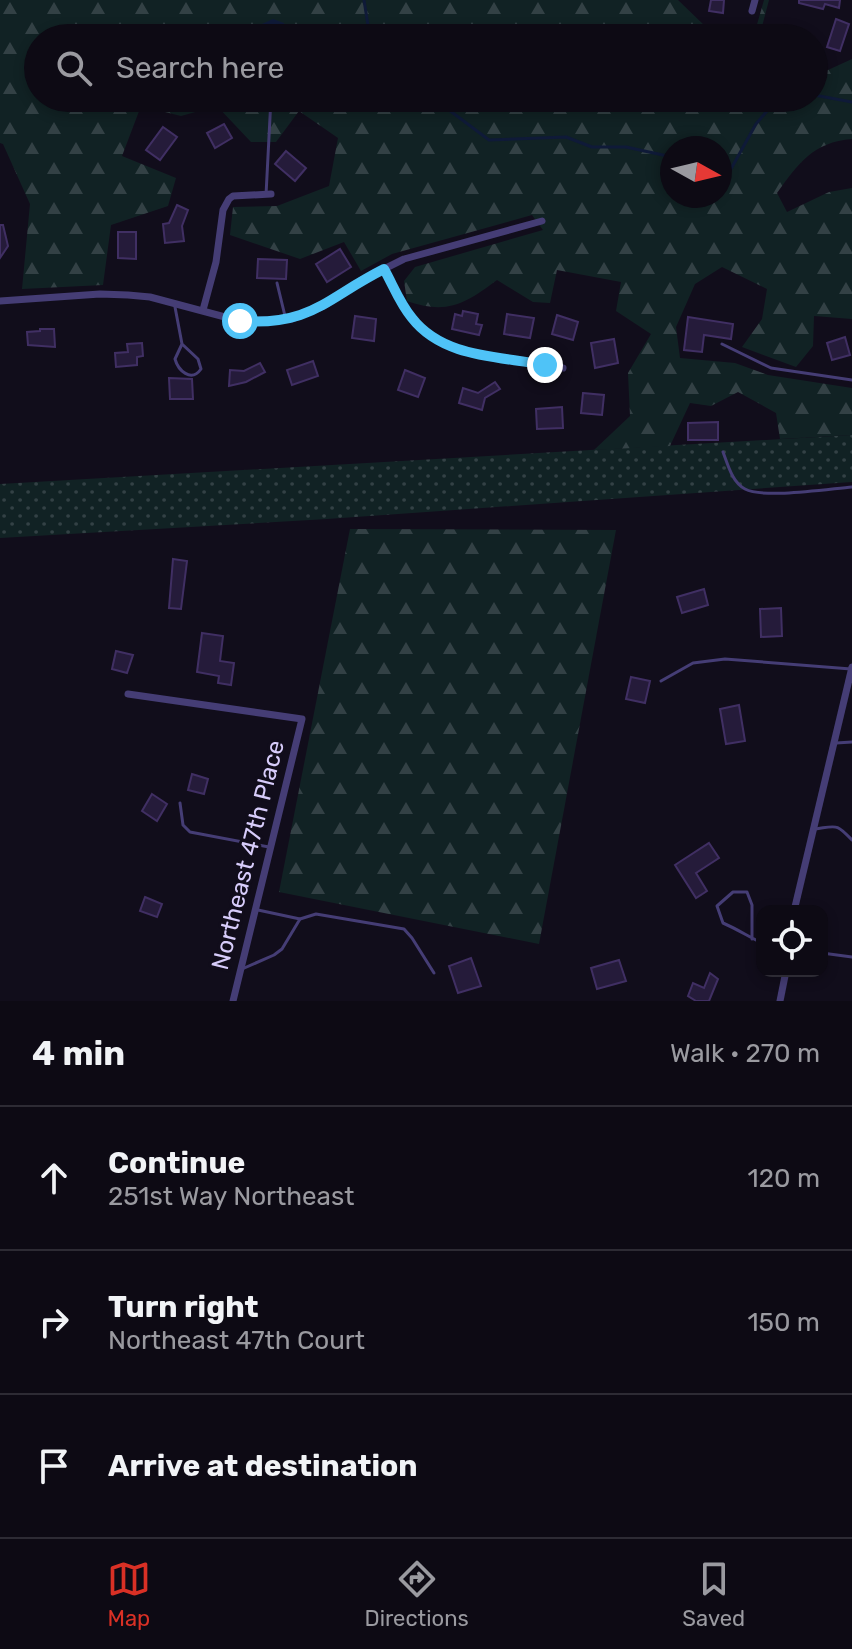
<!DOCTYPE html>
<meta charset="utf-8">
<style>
body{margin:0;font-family:Rubik,sans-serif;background:#1b1822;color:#f1f3f6}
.controls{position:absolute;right:24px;bottom:24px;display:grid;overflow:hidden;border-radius:16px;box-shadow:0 4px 12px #0003}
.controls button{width:72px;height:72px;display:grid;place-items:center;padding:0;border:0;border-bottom:2px solid #2d2b34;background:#0d0a14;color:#f1f3f6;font:40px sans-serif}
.compass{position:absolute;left:660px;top:136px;width:72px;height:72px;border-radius:50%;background:#0d0a14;box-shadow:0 4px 12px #0003;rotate:98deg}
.stop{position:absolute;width:24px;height:24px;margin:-18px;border:6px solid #4fc3f7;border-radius:50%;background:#fff}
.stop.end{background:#4fc3f7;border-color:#fff;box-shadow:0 2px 8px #0008}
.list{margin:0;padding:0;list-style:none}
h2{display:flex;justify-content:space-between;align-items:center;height:104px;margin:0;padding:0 32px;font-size:34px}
h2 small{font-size:26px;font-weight:400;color:#9a9aa0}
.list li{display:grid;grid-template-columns:52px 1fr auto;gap:24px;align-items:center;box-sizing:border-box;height:144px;padding:0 32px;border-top:2px solid #2d2b34}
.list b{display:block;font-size:30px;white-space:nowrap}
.list p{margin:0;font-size:26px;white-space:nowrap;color:#9a9aa0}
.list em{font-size:26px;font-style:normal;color:#9a9aa0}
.icon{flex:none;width:44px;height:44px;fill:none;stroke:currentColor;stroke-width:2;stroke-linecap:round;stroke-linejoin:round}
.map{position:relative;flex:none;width:852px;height:1001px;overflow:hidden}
.search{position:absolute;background:#0d0a14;box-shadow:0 4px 12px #0003;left:24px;right:24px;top:24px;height:88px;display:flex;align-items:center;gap:20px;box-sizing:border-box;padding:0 28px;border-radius:44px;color:#9a9aa0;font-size:30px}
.sheet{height:536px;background:#0d0a14}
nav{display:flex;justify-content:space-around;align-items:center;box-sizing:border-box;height:112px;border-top:2px solid #2d2b34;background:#0d0a14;font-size:22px;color:#9a9aa0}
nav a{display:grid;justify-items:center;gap:4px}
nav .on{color:#d93025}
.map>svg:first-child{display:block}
.grass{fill:url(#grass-dots)}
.forest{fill:url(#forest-firs);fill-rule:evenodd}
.water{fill:url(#water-waves)}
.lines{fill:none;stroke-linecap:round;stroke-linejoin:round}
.stream{stroke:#0f1a38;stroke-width:3}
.building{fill:#251b3a;stroke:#402f63;stroke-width:2}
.lane{stroke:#453d75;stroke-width:3}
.street{stroke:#453d75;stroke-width:7}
.route{stroke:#4fc3f7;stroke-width:10}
.labels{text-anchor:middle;stroke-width:6;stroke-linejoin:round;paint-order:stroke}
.street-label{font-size:24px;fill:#d7ccfa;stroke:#110d1b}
</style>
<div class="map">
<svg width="852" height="1001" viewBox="0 0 852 1001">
<defs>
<pattern id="grass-dots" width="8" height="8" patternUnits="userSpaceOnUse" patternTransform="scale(2)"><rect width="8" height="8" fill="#112224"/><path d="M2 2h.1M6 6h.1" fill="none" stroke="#334145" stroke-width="1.8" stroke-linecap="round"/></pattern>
<pattern id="forest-firs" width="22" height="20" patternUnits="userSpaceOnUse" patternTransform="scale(2)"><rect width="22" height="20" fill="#112224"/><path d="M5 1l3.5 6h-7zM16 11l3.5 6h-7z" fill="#334145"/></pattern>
<pattern id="water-waves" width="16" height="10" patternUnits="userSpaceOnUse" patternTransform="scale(2)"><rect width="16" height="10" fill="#0f1a38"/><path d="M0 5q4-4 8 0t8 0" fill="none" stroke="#313a56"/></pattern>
</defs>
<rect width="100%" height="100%" fill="#110d1b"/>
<path class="grass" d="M852 435V482L327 519 0 538V484Z"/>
<g class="forest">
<path d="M0 0H678L706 27 754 35 764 0H769L759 38H38V98H814V67L828 70 852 59V139C813 142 798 164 777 193L787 212 829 192 852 188V319L814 316 813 346 796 367 742 347 762 319 767 289 722 267 695 284 676 327 680 358 735 363 768 375 852 388V435L780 439 776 413 738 392 711 406 690 403 670 446 594 450 630 416 628 373 651 334 616 311 621 282 557 270 550 303 533 302 497 280C465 304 447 315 407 301L404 281 415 267 543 230 532 215 392 254 361 271 344 242 300 259 230 235 233 207 277 206 329 186 338 138 299 111 276 142H251L217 106 181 116 141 106 122 156 176 178 168 206 111 225 103 285 22 289 30 204 3 144 0 143ZM672 148H720V196H672Z"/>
<path d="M350 529 616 530 539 944 279 892Z"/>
</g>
<path class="water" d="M273 19 284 23 288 38H254L253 28Z"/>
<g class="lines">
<g class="stream">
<path d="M364 0 370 38"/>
<path d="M814 95 852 102"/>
<path d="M433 98 489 140 566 137 592 147H626L672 157"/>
<path d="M720 178 727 176 756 124 778 98"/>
</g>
</g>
<g class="building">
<path d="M711 0H724L723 13 709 11Z"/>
<path d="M799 0H840L839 8 825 4 823 9 799 3Z"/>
<path d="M836 19 849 24 840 51 827 47Z"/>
<path d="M224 124 232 138 215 148 207 133Z"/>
<path d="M163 127 177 137 160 160 146 150Z"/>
<path d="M286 151 306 168 295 181 275 164Z"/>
<path d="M177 205 188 210 182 226 184 241 165 243 163 224 169 223Z"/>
<path d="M0 225H3L8 246 0 258Z"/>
<path d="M118 232H136V259L118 258Z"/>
<path d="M340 249 351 267 327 282 316 264Z"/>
<path d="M258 259 287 260 286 279 257 278Z"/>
<path d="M463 311 478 314 476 324 482 325 479 335 452 329 455 314 462 316Z"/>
<path d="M507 314 534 318 530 338 504 334Z"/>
<path d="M557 315 578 322 573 340 552 334Z"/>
<path d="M355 316 376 319 374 341 352 338Z"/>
<path d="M688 317 733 324 731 339 704 335 702 352 684 350Z"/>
<path d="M40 329H54L55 347 28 345 27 332 40 331Z"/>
<path d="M845 337 850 355 832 360 827 343Z"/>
<path d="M614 339 618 363 595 368 591 343Z"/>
<path d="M142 343 143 356 137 357V365L116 367 115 353 128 352 127 344Z"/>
<path d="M313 361 318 376 292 385 287 370Z"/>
<path d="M260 363 265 372 246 382 229 386 230 370 244 371Z"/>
<path d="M405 370 425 378 418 397 398 390Z"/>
<path d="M169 378 192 379 193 399H170Z"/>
<path d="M495 382 500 389 485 398 482 410 459 403 463 388 478 393Z"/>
<path d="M583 393 604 395 602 415 581 413Z"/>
<path d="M562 407 563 428 537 429 536 409Z"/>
<path d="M718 422V440H688V423Z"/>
<path d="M173 559 187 561 181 609 169 608Z"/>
<path d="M704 589 708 605 682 613 677 597Z"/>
<path d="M781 608 782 636 761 637 760 609Z"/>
<path d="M202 633 223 636 220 661 234 663 231 685 218 683 219 676 197 672Z"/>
<path d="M116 651 133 655 127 673 112 669Z"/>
<path d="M631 677 650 681 645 703 626 699Z"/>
<path d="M739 705 745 741 726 744 720 709Z"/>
<path d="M192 774 208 779 204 794 188 790Z"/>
<path d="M152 794 167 804 157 821 142 811Z"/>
<path d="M709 843 719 858 696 873 707 891 696 898 675 865Z"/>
<path d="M145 897 162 904 157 917 140 911Z"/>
<path d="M471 958 481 986 458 993 449 966Z"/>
<path d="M619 960 626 981 597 989 591 968Z"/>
<path d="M710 973 718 979 709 1001H696L688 996 693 983 704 988Z"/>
</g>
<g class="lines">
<g class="lane">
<path d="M266 195 271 98"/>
<path d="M277 283 285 316"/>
<path d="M175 307 182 344 175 359C178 370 191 383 201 369L198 359 182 344"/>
<path d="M722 344 771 368 852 380"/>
<path d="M723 452C728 465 732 482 745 489 764 499 828 489 852 487"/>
<path d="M661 681 693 663 725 659 851 669"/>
<path d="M836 743 852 742"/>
<path d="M180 803 183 825 190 832 269 847"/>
<path d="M815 829C837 826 836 823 852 840"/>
<path d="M300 919 316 914 404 929 412 938 434 973"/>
<path d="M752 939V905L747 892H733L717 906 723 923C737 929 749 937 762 943"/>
<path d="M822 953 852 957"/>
<path d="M242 969 274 955 282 949 300 919 258 910"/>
</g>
<g class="street">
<path d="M752 11 755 0"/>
<path d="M384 269C393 285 400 304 412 318 446 361 514 359 563 368"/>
<path d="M0 301 100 294 128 295 150 297 240 321 292 319 324 306 360 281 404 259 542 221"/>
<path d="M203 310 216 262 223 210 229 199 233 196 271 194"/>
<path d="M128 694 302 719 233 1001"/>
<path d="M794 911 852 667"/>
<path d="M780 1001 786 971"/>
</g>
</g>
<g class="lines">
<path class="route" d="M240 321C312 326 326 298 384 269 393 285 400 304 412 318 443 358 499 356 545 365"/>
</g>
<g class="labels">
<g class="street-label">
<text transform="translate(248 855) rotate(-76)" y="8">Northeast 47th Place</text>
</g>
</g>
</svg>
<div class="controls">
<button><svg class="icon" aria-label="locate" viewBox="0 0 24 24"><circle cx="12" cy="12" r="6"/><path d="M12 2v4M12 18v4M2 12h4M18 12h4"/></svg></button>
</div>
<svg class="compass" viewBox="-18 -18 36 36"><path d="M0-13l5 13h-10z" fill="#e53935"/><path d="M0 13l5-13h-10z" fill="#9a9aa0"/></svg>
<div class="stop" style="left:240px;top:321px"></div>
<div class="stop end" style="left:545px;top:365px"></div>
<div class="search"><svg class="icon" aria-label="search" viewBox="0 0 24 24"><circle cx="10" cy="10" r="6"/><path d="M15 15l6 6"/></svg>Search here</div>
</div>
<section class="sheet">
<h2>4 min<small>Walk · 270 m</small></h2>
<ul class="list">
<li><svg class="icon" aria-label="ahead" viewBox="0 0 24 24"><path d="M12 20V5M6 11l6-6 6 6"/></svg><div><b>Continue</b><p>251st Way Northeast</p></div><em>120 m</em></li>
<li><svg class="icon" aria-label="right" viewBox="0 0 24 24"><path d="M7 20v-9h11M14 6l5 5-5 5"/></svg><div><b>Turn right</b><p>Northeast 47th Court</p></div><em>150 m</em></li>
<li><svg class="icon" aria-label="arrive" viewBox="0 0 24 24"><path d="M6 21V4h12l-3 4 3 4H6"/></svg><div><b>Arrive at destination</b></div></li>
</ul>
</section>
<nav>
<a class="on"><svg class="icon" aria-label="map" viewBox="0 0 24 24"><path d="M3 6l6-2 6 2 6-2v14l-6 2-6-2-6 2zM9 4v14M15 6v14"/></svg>Map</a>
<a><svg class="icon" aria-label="directions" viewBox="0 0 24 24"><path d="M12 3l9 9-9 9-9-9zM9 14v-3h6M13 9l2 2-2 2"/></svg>Directions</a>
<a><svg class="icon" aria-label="saved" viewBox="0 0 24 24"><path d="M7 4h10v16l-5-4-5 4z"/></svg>Saved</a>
</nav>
